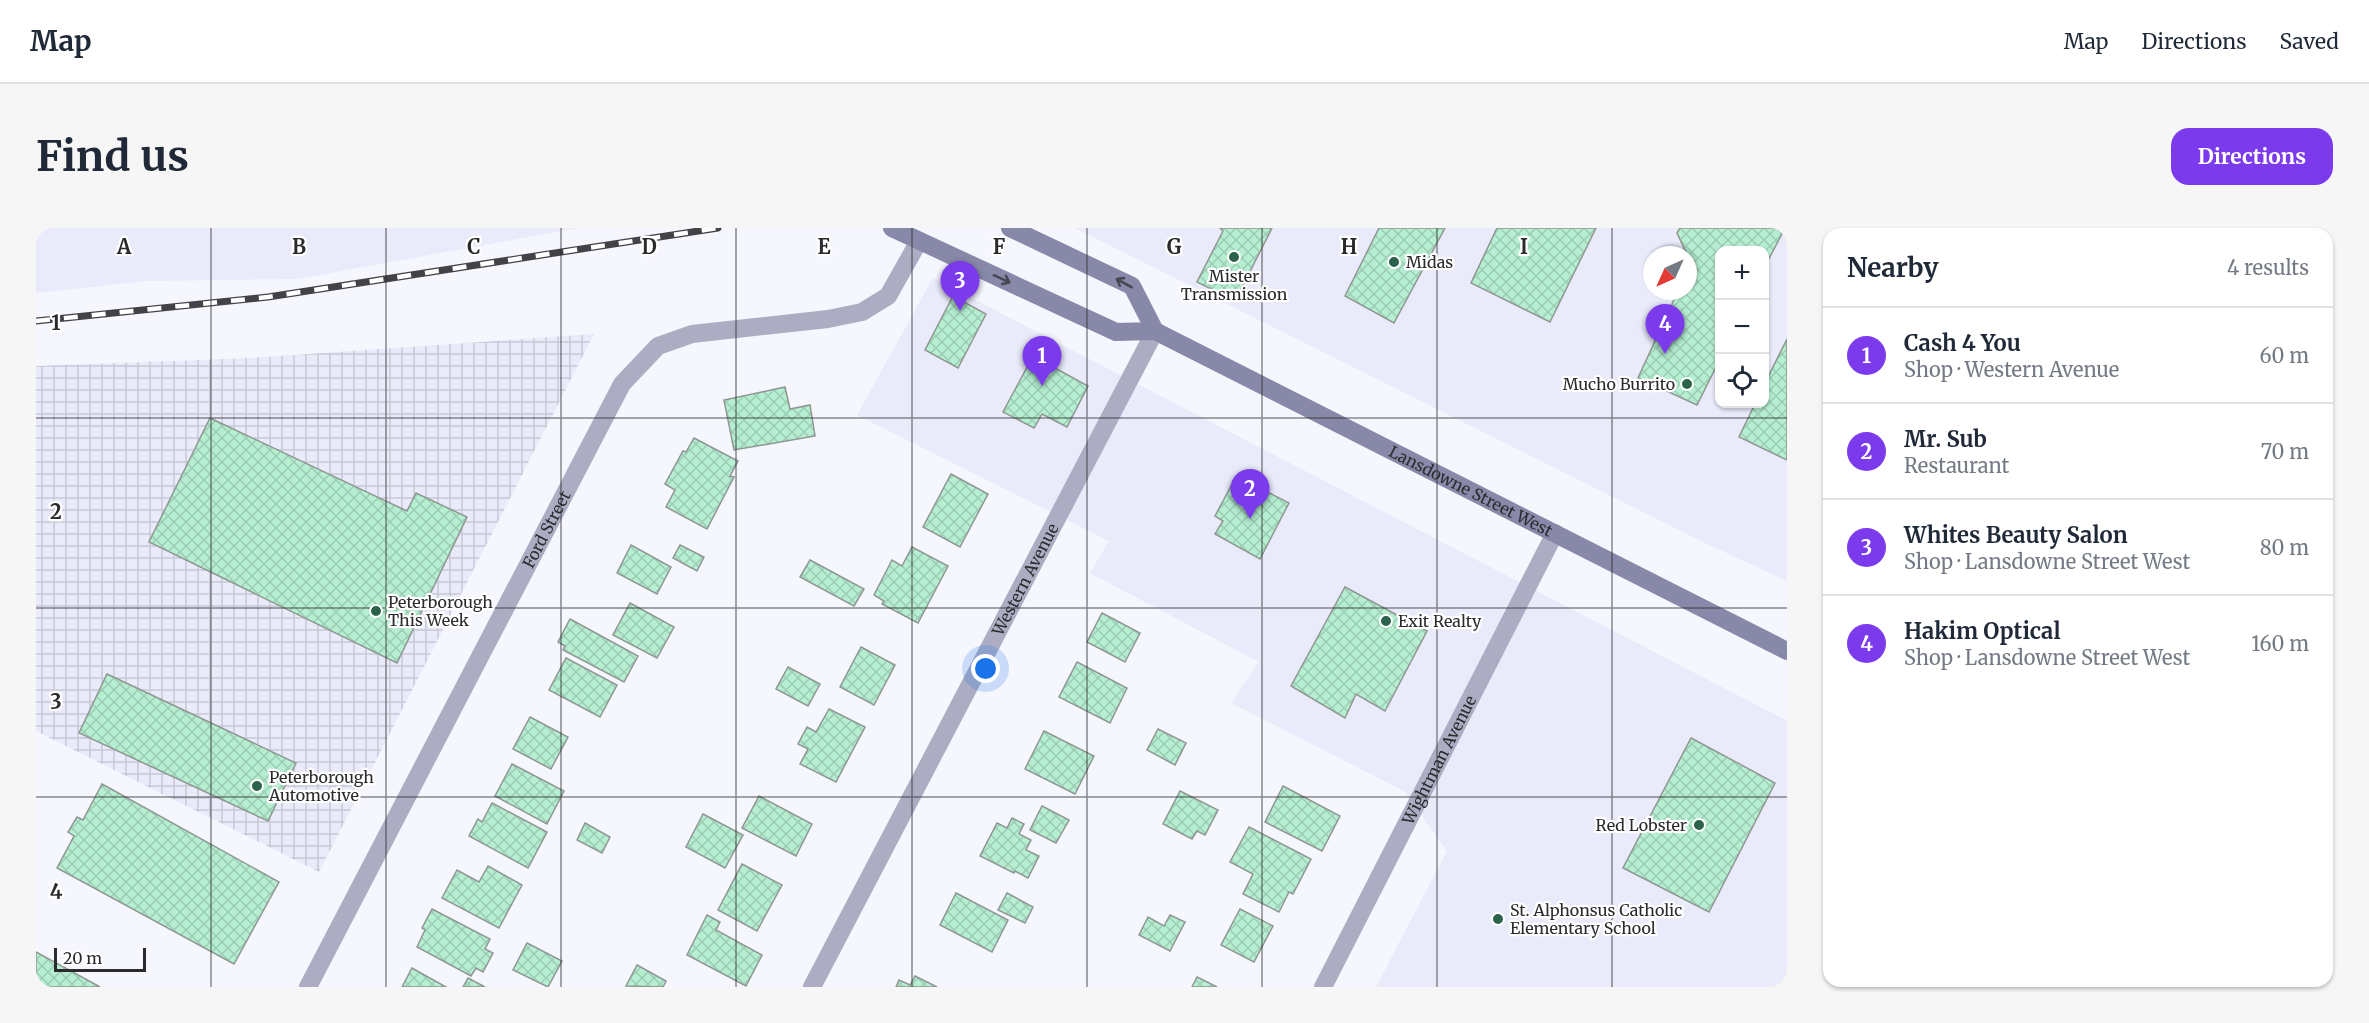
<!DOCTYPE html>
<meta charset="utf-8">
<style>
body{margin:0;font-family:Merriweather,serif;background:#f6f6f7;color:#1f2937}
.controls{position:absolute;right:18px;top:18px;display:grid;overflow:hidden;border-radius:12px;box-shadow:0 2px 4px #0004}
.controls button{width:54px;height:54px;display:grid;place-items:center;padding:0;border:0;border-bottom:2px solid #e0e1e3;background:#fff;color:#1f2937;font:30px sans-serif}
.compass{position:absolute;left:1607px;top:18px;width:54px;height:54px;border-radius:50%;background:#fff;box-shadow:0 2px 4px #0004;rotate:225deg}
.scale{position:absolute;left:18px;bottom:15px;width:92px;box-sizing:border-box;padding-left:6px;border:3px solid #2b2b2e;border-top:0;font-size:16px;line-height:21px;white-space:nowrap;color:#2b2b2e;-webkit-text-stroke:4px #fff;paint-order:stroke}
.you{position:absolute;left:950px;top:441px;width:21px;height:21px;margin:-15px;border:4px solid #fff;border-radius:50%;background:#1a73e8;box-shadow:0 0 0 9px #1a73e833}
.badge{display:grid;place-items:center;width:39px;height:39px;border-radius:50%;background:#7c3aed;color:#fff;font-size:20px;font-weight:700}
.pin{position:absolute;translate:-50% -50px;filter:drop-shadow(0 2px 3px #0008)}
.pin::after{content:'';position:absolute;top:32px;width:21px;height:18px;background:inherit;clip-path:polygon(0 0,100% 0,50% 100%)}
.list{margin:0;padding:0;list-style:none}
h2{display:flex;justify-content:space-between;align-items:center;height:78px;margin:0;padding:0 24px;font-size:26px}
h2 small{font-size:20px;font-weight:400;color:#747a83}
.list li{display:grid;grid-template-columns:39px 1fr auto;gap:18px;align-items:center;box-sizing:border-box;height:96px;padding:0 24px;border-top:2px solid #e0e1e3}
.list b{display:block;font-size:22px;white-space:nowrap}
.list p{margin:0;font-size:20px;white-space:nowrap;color:#747a83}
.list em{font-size:20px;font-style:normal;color:#747a83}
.icon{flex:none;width:33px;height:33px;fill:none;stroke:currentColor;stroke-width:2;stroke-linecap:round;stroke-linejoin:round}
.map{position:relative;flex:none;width:1751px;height:759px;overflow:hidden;border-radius:18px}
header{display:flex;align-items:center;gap:36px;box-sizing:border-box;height:84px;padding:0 30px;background:#fff;border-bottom:2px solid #e0e1e3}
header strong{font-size:28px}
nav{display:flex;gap:33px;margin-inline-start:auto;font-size:21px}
.intro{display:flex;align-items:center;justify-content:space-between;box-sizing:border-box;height:144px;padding:0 36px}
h1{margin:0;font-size:42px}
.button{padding:15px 27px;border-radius:18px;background:#7c3aed;color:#fff;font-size:21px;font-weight:700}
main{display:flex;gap:36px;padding:0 36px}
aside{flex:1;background:#fff;border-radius:18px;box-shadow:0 2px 4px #0004}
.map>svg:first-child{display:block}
.built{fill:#e9eafa;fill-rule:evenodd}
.industrial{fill:url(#industrial-grid)}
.building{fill:url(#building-cross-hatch);stroke:#8f9793;stroke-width:1.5}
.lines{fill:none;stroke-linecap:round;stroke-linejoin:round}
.street{stroke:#acadc3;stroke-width:18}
.secondary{stroke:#8889a9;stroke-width:18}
.rail-casing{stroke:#434347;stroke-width:7}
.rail{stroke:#fff;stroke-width:4.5;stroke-dasharray:14;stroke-linecap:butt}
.oneway{stroke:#474753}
.grid{fill:none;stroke:#2b2b2e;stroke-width:1.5;stroke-opacity:0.55}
.poi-dot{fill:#2a624a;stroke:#fff;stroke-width:2}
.labels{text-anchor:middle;stroke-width:4.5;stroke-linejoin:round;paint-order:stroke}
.poi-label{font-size:16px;fill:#2b2b2e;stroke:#fff;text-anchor:start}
.street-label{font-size:16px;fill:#2b2b2e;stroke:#fff}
.grid-label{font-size:20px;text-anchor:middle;font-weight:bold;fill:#2b2b2e;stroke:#fff;stroke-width:4.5;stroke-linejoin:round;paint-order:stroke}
</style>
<header>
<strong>Map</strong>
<nav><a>Map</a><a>Directions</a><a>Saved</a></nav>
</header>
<div class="intro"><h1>Find us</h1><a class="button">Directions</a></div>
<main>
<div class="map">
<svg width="1751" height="759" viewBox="0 0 1751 759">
<defs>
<pattern id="industrial-grid" width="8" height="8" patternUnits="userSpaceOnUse" patternTransform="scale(1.5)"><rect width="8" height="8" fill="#e9eafa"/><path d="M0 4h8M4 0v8" fill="none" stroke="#c8c9d7"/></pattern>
<pattern id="building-cross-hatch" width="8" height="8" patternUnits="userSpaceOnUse" patternTransform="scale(1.5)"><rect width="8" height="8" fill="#b5eed1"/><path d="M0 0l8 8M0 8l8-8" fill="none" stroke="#9cccb4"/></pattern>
</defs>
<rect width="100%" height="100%" fill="#f5f6fe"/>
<g class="built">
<path d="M0 0H542L261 51 111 53 0 65Z"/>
<path d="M1039 0H1751V353L1667 314ZM1684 22H1728V176H1684ZM1616 27H1652V63H1616Z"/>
<path d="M897 50 1751 493V746L1744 759H1340L1411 623 1368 563 1195 475 1223 434 1054 345 1073 313 821 187Z"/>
</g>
<path class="industrial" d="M558 106 283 644 0 503V138L216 130Z"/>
<g class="building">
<path d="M1184 0H1236L1199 73 1161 54 1187 3Z"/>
<path d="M1343 0H1409L1358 95 1309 68Z"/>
<path d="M1461 0H1560L1514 94 1435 55Z"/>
<path d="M1644 0H1749L1728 40V22H1684V131L1661 177 1602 150 1642 63H1652V42L1655 35 1641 5Z"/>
<path d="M917 68 950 86 922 140 889 122Z"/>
<path d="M1751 111V232L1703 209 1719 176H1728V157Z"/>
<path d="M997 128 1052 158 1031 199 1006 186 998 200 967 184Z"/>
<path d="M749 159 754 181 774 177 779 208 698 222 688 172Z"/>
<path d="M174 190 371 283 380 265 431 289 361 435 113 314Z"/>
<path d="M658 210 702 233 694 248 698 249 671 301 630 279 639 262 629 256 647 223 650 224Z"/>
<path d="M915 246 952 266 924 319 887 299Z"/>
<path d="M1210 253 1253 275 1224 331 1179 306 1187 293 1179 288 1195 258 1204 264Z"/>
<path d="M595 317 635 339 621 366 581 345Z"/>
<path d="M644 317 668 329 661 343 637 330Z"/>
<path d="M876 319 912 338 882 395 846 376 848 373 838 367 856 332 866 338Z"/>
<path d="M774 332 828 361 818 378 764 349Z"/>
<path d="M1309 359 1391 403 1349 483 1320 466 1309 490 1255 458Z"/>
<path d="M594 375 638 399 621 430 577 407Z"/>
<path d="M1066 385 1104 405 1089 434 1051 414Z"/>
<path d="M534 391 602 428 588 454 527 422 529 418 522 414Z"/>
<path d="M825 419 859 437 838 477 804 459Z"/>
<path d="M530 430 581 457 564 489 513 462Z"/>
<path d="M1041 434 1091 460 1074 495 1023 469Z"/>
<path d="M752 439 784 456 772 478 740 461Z"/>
<path d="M71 446 260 535 232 593 43 505Z"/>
<path d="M793 481 829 499 800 554 764 536 772 521 762 516 771 499 780 504Z"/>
<path d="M494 489 532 509 515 541 477 521Z"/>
<path d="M1122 501 1150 515 1139 537 1111 522Z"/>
<path d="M1008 503 1058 528 1039 566 989 541Z"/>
<path d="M1655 510 1739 555 1673 684 1587 640Z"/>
<path d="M476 536 528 563 511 596 459 568Z"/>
<path d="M66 556 243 654 198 736 21 640 38 608 32 604 41 589 47 592Z"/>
<path d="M1247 558 1304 588 1286 623 1229 594Z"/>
<path d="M1144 563 1182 582 1169 607 1161 603 1156 611 1127 596Z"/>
<path d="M723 568 776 596 760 628 706 600Z"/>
<path d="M456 575 511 604 492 640 433 608 442 591 446 594Z"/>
<path d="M1006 578 1033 592 1020 615 994 602Z"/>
<path d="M667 586 707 607 689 640 650 619Z"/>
<path d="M976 590 988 596 983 606 995 612 990 622 1003 628 992 650 979 643 978 645 944 628 961 595 971 600Z"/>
<path d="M549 595 574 609 566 625 541 612Z"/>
<path d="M1213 599 1275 631 1257 666 1253 664 1243 684 1207 666 1217 646 1194 634Z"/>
<path d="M706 636 746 657 721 703 682 682Z"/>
<path d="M452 638 486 657 463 700 406 670 421 642 443 654Z"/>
<path d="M920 665 972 692 956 724 904 697Z"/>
<path d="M971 665 997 679 989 695 962 682Z"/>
<path d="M396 681 454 711 449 721 457 725 447 744 440 740 435 748 381 719 389 702 386 700Z"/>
<path d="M1204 681 1237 698 1218 734 1185 717Z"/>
<path d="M671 687 684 694 680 702 726 727 710 758 651 727Z"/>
<path d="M1134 687 1149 694 1134 723 1103 707 1112 689 1128 698Z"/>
<path d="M491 715 526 733 512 759 477 742Z"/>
<path d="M0 724 64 759H0Z"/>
<path d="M601 737 630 753 627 759 590 758Z"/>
<path d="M376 740 383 744 410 759H366Z"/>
<path d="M879 748 901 759H860L863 752 874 757Z"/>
<path d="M1161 749 1181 759H1156Z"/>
<path d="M432 750 449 759H427Z"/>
</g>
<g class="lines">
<g class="street">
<path id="s1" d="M272 759 586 156 622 118 656 106 792 91 826 84 852 68 883 13"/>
<path id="s2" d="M776 759 1119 103"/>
<path id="s3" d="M1287 759 1519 305"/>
</g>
<g class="secondary">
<path id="s4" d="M856 0 1080 104 1119 103 1751 423"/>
<path d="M974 0 1096 58 1119 103"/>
</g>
<g class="rail-casing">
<path id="rail" d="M0 93 232 69 682 0"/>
</g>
<use href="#rail" class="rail"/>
</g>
<defs><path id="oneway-shaft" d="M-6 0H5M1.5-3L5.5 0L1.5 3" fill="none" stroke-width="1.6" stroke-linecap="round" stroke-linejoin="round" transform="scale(1.5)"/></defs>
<g class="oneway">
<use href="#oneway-shaft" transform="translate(966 51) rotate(25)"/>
<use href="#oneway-shaft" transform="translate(1088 55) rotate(-151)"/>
</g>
<path class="grid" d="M175 0V759M350 0V759M525 0V759M700 0V759M876 0V759M1051 0V759M1226 0V759M1401 0V759M1576 0V759M0 190H1751M0 380H1751M0 569H1751"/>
<g class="poi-dot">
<circle cx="1198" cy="29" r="6"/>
<circle cx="1358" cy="34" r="6"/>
<circle cx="1651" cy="156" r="6"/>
<circle cx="340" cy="383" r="6"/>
<circle cx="1350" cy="393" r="6"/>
<circle cx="221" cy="558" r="6"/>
<circle cx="1663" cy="597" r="6"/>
<circle cx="1462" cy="691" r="6"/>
</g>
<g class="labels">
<g class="poi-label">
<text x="1370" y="40">Midas</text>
<text x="1198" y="54" text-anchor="middle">Mister<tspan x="1198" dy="18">Transmission</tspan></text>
<text x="1639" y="162" text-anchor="end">Mucho Burrito</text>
<text x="352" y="380">Peterborough<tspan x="352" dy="18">This Week</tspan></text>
<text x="1362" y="399">Exit Realty</text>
<text x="233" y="555">Peterborough<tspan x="233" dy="18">Automotive</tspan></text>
<text x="1651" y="603" text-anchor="end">Red Lobster</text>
<text x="1474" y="688">St. Alphonsus Catholic<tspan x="1474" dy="18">Elementary School</tspan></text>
</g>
<g class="street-label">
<text dy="6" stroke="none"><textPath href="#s4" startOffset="640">Lansdowne Street West</textPath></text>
<text dy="6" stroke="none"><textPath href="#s1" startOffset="516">Ford Street</textPath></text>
<text dy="6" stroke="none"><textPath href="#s2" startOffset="460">Western Avenue</textPath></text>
<text dy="6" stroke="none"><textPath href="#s3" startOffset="255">Wightman Avenue</textPath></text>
</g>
</g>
<g class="grid-label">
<text x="88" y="26">A</text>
<text x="263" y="26">B</text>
<text x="438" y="26">C</text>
<text x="613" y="26">D</text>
<text x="788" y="26">E</text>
<text x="963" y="26">F</text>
<text x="1138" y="26">G</text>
<text x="1313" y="26">H</text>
<text x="1488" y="26">I</text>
<text x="20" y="102">1</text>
<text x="20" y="291">2</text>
<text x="20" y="481">3</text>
<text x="20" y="671">4</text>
</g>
</svg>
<div class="controls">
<button>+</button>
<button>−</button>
<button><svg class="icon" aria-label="locate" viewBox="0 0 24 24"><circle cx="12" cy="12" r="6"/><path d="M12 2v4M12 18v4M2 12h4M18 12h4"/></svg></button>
</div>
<svg class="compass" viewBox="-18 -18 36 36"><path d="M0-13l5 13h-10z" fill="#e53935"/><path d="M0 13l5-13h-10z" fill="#747a83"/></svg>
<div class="scale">20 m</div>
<div class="you"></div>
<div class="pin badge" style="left:1006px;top:158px">1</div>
<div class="pin badge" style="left:1214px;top:291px">2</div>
<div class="pin badge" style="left:924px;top:83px">3</div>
<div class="pin badge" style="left:1629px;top:126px">4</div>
</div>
<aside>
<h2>Nearby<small>4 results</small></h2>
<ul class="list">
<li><span class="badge">1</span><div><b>Cash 4 You</b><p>Shop · Western Avenue</p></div><em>60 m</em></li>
<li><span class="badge">2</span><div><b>Mr. Sub</b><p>Restaurant</p></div><em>70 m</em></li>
<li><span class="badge">3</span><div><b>Whites Beauty Salon</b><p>Shop · Lansdowne Street West</p></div><em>80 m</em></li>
<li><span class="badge">4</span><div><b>Hakim Optical</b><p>Shop · Lansdowne Street West</p></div><em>160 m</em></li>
</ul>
</aside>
</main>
